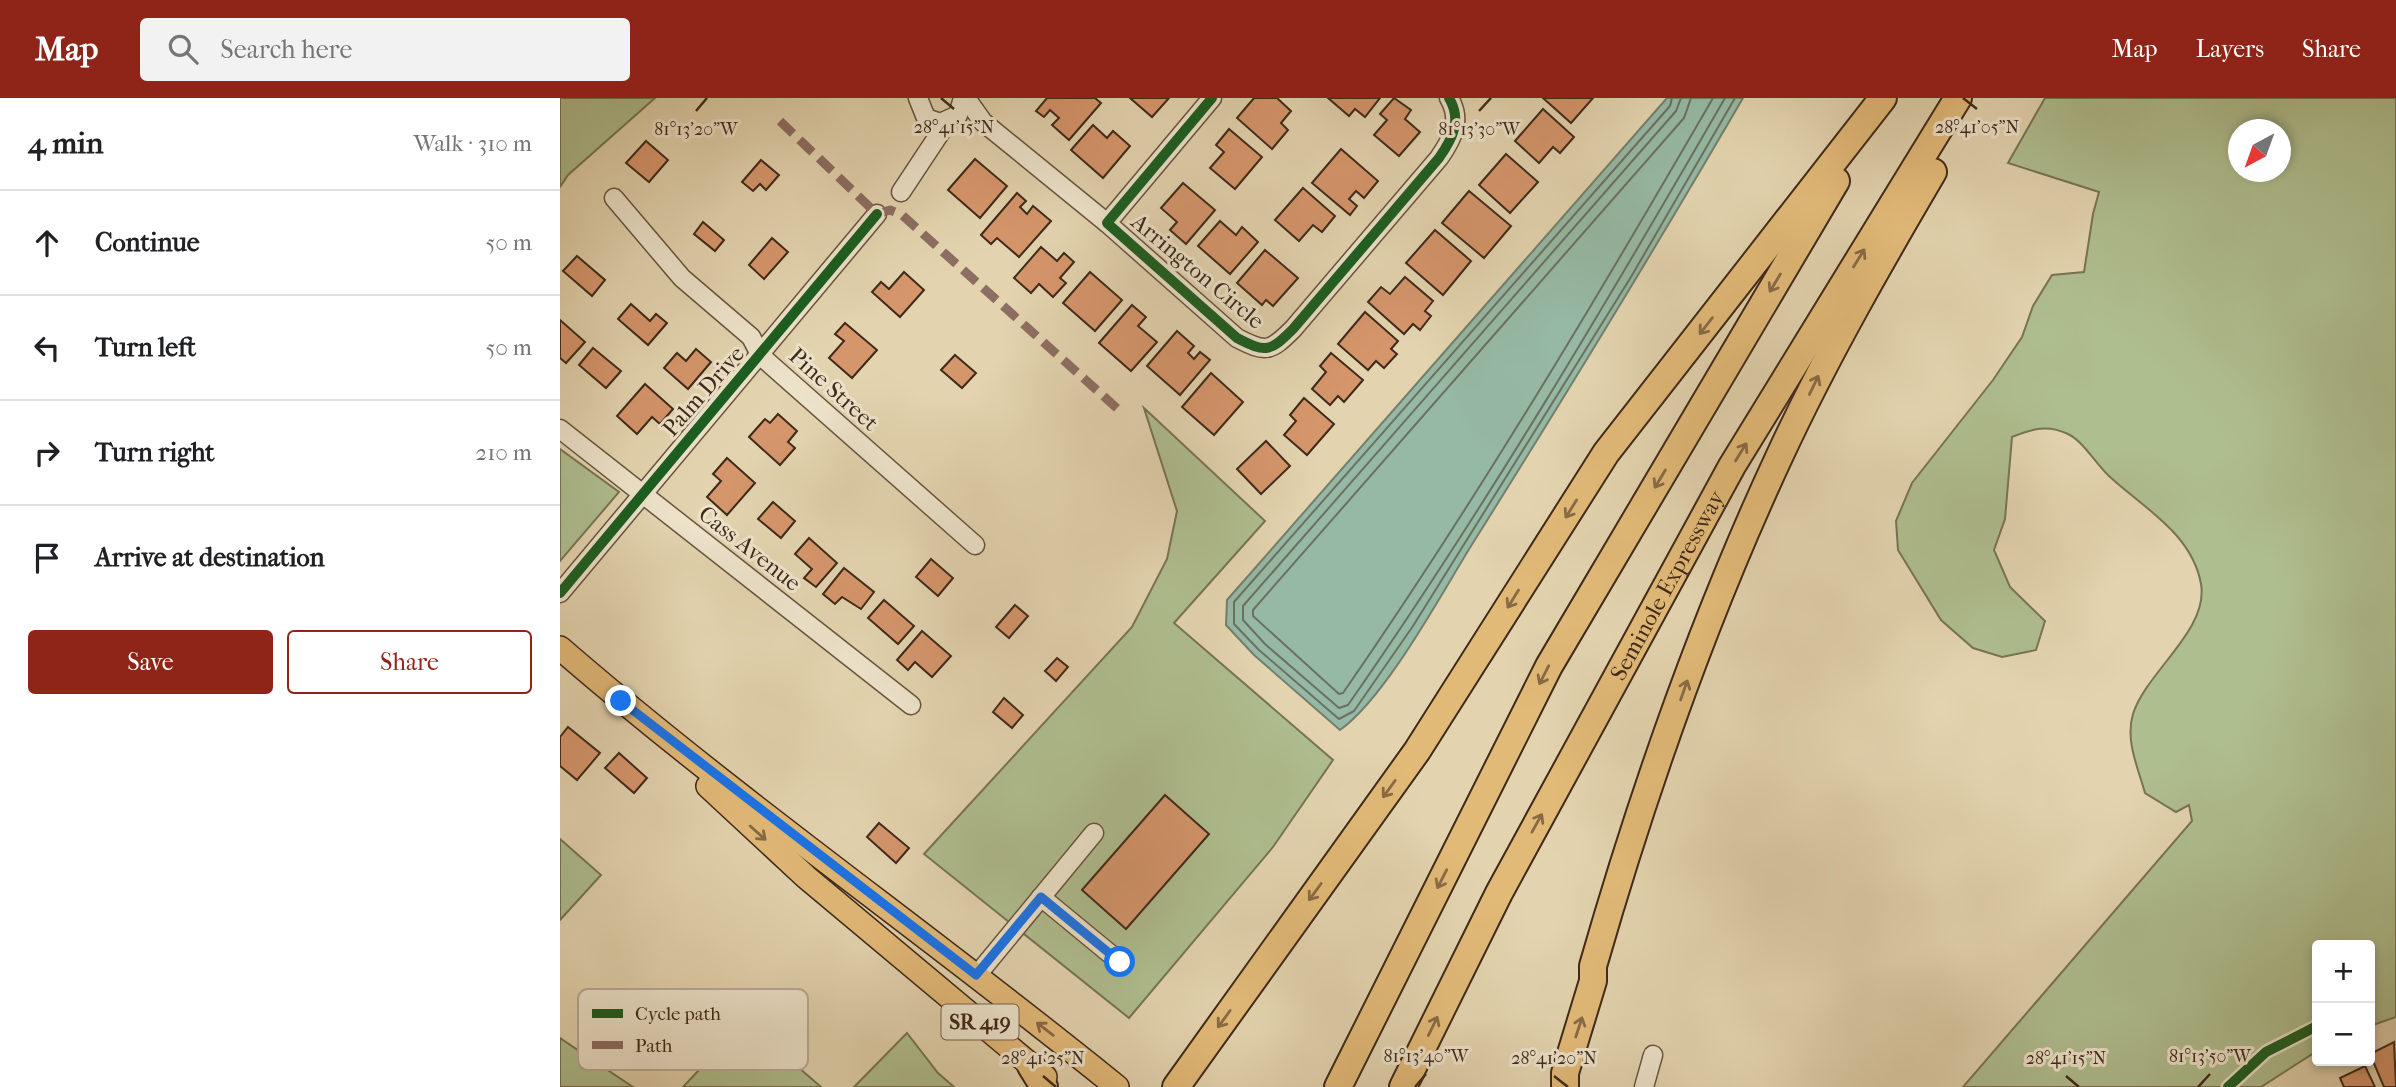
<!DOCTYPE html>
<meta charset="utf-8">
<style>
body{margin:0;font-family:"IM FELL French Canon",serif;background:#f2f2f2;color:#202124}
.controls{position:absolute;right:21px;bottom:21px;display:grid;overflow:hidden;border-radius:7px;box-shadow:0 4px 10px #0003}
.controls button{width:63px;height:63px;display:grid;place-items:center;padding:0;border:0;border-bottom:2px solid #e0e0e0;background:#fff;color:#202124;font:35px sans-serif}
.compass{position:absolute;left:1668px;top:21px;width:63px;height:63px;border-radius:50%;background:#fff;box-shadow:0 4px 10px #0003;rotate:221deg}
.stop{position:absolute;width:21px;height:21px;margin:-16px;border:5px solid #1a73e8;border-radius:50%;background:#fff}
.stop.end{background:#1a73e8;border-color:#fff;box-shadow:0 2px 7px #0008}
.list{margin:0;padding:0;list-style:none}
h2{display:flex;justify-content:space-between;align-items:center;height:91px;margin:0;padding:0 28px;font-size:30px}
h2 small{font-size:23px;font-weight:400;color:#757577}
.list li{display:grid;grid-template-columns:46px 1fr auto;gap:21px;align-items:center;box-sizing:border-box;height:105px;padding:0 28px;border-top:2px solid #e0e0e0}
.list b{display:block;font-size:26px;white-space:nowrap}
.list em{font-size:23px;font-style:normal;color:#757577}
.actions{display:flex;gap:14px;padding:21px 28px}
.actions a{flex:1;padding:16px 0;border:2px solid #8f2418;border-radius:7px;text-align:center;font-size:24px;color:#8f2418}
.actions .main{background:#8f2418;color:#fff}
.icon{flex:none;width:38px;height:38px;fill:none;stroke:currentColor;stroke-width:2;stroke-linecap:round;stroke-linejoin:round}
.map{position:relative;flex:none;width:1836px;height:989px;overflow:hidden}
header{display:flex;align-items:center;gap:42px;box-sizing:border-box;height:98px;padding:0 35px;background:#8f2418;color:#fff}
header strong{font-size:33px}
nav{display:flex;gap:38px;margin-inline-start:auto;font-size:24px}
.search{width:490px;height:63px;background:#f2f2f2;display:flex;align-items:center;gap:18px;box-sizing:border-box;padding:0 24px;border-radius:7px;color:#757577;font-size:26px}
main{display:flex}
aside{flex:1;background:#fff}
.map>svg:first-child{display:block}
.green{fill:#afbe8f;stroke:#777454;stroke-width:2;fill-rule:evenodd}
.water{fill:#96b9a5;stroke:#737f6d;stroke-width:2}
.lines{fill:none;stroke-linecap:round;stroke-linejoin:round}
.shore{stroke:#6a7160;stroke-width:2}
.building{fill:#d6966c;stroke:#3f291a;stroke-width:2}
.minor-casing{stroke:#68543f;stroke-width:21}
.major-casing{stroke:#3f291a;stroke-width:26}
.highway-casing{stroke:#3f291a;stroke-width:30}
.minor{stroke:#ede3cb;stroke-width:18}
.major{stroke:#e2ba78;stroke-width:23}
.highway{stroke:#e2ba78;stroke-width:26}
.quiet{stroke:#8d6e63;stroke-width:9;stroke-dasharray:18 9;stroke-linecap:butt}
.cycleway-casing{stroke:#ede3cb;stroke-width:15}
.cycleway{stroke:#1b5e20;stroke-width:10}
.oneway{stroke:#886a44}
.route{stroke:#1a73e8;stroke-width:9}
.ticks{fill:none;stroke:#3f291a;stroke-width:2.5}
.labels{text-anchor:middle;stroke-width:6;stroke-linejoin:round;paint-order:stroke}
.shield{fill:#ede3cb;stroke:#73614f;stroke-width:2}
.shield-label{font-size:21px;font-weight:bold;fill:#3f291a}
.street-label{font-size:23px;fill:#3f291a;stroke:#ede3cb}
.key{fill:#ede3cb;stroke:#b9ab96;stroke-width:2}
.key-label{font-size:19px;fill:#3f291a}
.ticks-label{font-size:18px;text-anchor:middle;fill:#3f291a;stroke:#ede3cb;stroke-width:6;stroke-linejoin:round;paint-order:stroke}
</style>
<header>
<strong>Map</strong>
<div class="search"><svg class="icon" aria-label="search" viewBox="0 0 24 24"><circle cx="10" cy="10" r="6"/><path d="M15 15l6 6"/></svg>Search here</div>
<nav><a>Map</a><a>Layers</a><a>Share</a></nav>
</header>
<main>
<aside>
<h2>4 min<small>Walk · 310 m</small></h2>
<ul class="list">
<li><svg class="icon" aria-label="ahead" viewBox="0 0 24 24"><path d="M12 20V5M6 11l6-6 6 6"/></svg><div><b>Continue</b></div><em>50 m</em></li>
<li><svg class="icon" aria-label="left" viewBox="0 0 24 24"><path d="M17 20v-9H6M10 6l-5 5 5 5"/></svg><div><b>Turn left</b></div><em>50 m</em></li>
<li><svg class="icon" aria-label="right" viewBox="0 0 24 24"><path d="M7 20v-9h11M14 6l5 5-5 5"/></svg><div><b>Turn right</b></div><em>210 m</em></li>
<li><svg class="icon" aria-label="arrive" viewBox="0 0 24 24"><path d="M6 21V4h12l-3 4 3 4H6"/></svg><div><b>Arrive at destination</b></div></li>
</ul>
<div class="actions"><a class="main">Save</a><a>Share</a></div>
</aside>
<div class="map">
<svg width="1836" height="989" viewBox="0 0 1836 989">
<rect width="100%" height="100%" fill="#e3d4af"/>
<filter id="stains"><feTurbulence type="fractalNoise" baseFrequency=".00286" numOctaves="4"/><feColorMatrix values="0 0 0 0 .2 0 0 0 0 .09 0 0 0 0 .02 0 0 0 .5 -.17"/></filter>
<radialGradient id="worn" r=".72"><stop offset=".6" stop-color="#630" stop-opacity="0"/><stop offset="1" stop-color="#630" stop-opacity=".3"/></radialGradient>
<g class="green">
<path d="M0 0H95L8 77 0 89Z"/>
<path d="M1485 0H1836V919L1810 928V847H1757V953L1701 989H1403L1632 723 1629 707 1616 714 1585 695C1578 670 1565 642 1573 616 1586 574 1649 532 1641 486 1632 435 1582 409 1549 378 1536 366 1523 343 1508 336 1487 326 1472 331 1452 339L1445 421 1434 452 1450 489 1485 523 1476 552 1442 559 1413 550 1381 522 1338 452 1336 423 1352 385 1433 282 1462 239 1473 208 1492 177 1524 174 1533 116 1539 94 1448 65ZM1678 32H1720V74H1678Z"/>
<path d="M584 310 705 423 614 525 773 662 713 749 569 920 364 756 572 529 607 461 617 413Z"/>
<path d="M0 351 59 394 0 463Z"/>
<path d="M0 741 41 777 0 822Z"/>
<path d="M185 923 261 989H123Z"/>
<path d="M347 935 378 975 394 989H294Z"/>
<path d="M0 940 73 989H0Z"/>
</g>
<path class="water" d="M1107 0H1183C1095 151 1004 300 911 448 880 498 826 599 780 632L694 557 666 527 667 502Z"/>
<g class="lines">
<g class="shore">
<path d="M1112 0 1110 8 674 504V526L699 552 779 621 794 613 853 528 1071 179 1175 0"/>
<path d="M1121 0 1116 13 683 508V522L705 546 779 610 788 607C924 412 1046 206 1165 0"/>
<path d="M1131 0 1124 20 693 512V518L779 596 783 595C916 403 1036 202 1153 0"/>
</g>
</g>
<g class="building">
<path d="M487 0H535L541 5 509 42 492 27 499 20 490 12 484 19 476 13Z"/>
<path d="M570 0H609L592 19Z"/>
<path d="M717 0 731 13 721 25 728 32 712 51 677 20 694 0Z"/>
<path d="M768 0H820L805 19 795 11 789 18Z"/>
<path d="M834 0 851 12 845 21 860 34 839 58 814 37 827 22 820 16Z"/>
<path d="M983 0H1033L1011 25Z"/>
<path d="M983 11 1014 39 1000 55 993 49 979 65 955 43Z"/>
<path d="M533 27 547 40 553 33 570 48 543 80 511 52Z"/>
<path d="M669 31 702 59 675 91 650 70 664 54 656 47Z"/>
<path d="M86 43 108 62 89 84 66 65Z"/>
<path d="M781 51 818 83 804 100 796 93 789 101 797 108 790 117 752 85Z"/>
<path d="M946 56 978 84 950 115 919 87Z"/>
<path d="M415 61 447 88 420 120 388 92Z"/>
<path d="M201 62 219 77 206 92 200 86 193 93 182 84Z"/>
<path d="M623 85 655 112 626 146 610 132 617 124 601 110Z"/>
<path d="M743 90 775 118 762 134 753 127 739 143 715 122Z"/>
<path d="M909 93 951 128 924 160 882 125Z"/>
<path d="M457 95 466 103 460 109 467 116 473 108 491 123 459 159 437 140 431 146 421 137Z"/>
<path d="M660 123 676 137 682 129 698 144 670 176 638 148Z"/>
<path d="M143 124 164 142 155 153 134 136Z"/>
<path d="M875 132 911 163 883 197 846 165Z"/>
<path d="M212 140 228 154 204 181 189 167Z"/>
<path d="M481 149 497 163 504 155 514 164 500 180 506 185 493 199 479 186 471 195 454 180Z"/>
<path d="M705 152 738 180 713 208 706 202 702 207 677 185Z"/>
<path d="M17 158 45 182 32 198 3 173Z"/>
<path d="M344 174 364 192 340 219 312 194 321 184 329 191Z"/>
<path d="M530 174 562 202 535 233 503 205Z"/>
<path d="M845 179 873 203 865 213 871 218 860 232 853 226 844 236 808 204 821 189 830 196Z"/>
<path d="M71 206 90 223 96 216 107 225 88 247 58 221Z"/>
<path d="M572 207 586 219 578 228 597 244 571 273 539 245Z"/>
<path d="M805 214 838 243 831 251 837 256 824 270 816 263 808 272 778 246Z"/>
<path d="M0 222 25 244 6 265 0 260Z"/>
<path d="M285 225 317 252 292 280 269 260 284 243 275 236Z"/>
<path d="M617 233 634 248 628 255 634 261 640 254 650 262 620 297 587 268Z"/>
<path d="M33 250 61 273 46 290 19 267Z"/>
<path d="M136 251 151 264 128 291 104 270 117 255 126 263Z"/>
<path d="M771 255 803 282 784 304 778 298 770 307 752 291 766 274 760 268Z"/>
<path d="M395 257 416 275 402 290 381 272Z"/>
<path d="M651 275 683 304 654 337 622 309Z"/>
<path d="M85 286 113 311 100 326 92 319 77 336 57 318Z"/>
<path d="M744 300 774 326 747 357 724 337 736 323 730 317Z"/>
<path d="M218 316 237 333 228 344 235 350 220 367 189 339 205 321 210 325Z"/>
<path d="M706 343 730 368 701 396 677 371Z"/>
<path d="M167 360 195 385 167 417 147 399 161 383 153 376Z"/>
<path d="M213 404 235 423 221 440 198 421Z"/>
<path d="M249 440 277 465 256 489 244 480 252 471 235 456Z"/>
<path d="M371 461 393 480 378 498 356 479Z"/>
<path d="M284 470 314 494 301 511 282 499 275 506 263 496Z"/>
<path d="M324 502 354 528 338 546 308 520Z"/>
<path d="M455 507 468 518 449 540 436 529Z"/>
<path d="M362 533 391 558 372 579 355 564 348 572 337 562Z"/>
<path d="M497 560 508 569 496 583 485 573Z"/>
<path d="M444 600 463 617 452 630 433 614Z"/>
<path d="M8 629 40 655 17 682 0 668V639Z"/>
<path d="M59 655 87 680 74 695 45 670Z"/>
<path d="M605 697 649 736 566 831 522 792Z"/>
<path d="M319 725 349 750 336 765 307 739Z"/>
<path d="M1834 944 1836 989H1824L1810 956Z"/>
<path d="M1805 968 1815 989H1784L1780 980Z"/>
</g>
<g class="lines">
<g class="minor-casing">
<g id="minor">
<path d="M358 0 366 20 380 25 398 17 403 0"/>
<path d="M406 0 423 24 547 125"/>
<path d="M652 0 547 125 677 240C706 255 710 254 733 231L879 60C893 40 902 22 889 0"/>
<path d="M341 94 388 23"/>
<path d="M54 100 122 180 191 239 201 258 415 447"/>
<path d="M0 331 351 607"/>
<path d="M0 495 317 116"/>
<path d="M481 799 560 864"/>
<path d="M417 877 534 735"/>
<path d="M1084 989 1093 957"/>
</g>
</g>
<g class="major-casing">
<g id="major">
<path d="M0 550C179 705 374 840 557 989"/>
<path d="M148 688 246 779 485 979"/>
</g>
</g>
<g class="highway-casing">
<g id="highway">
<path d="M471 968 484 989"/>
<path d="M616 989 857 653 1046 355 1323 0"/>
<path d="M778 989 989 568 1276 83"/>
<path id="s1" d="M843 989 939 795 1172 368 1398 0"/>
<path d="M1005 989V975L1033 883V868C1083 694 1143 522 1220 357 1265 260 1319 166 1373 74"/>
</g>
</g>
<use href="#minor" class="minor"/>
<use href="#major" class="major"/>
<use href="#highway" class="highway"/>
<path class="quiet" d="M220 23 317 116 330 112 342 117 560 313"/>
<g class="cycleway-casing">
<g id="cycleway">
<path d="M652 0 547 125 677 240C706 255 710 254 733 231L879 60C893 40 902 22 889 0"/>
<path d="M0 495 317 116"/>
<path d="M1668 989 1706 954 1757 928"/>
</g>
</g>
<use href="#cycleway" class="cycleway"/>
</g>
<defs><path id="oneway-shaft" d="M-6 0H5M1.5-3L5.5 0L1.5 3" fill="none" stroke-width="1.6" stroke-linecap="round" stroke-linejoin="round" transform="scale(1.75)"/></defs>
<g class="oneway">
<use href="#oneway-shaft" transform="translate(1299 160) rotate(-58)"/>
<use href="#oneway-shaft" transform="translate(1215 185) rotate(121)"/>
<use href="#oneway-shaft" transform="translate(1146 228) rotate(128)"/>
<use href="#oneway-shaft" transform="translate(1254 287) rotate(-64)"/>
<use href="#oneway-shaft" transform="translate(1181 354) rotate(-58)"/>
<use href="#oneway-shaft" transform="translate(1100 381) rotate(121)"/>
<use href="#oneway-shaft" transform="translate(1011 411) rotate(122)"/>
<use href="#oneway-shaft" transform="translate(953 501) rotate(122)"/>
<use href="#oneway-shaft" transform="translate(984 577) rotate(117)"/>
<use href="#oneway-shaft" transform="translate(1124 592) rotate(-71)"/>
<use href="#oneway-shaft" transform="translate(829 691) rotate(126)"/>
<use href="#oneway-shaft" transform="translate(977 725) rotate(-61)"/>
<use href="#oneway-shaft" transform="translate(198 735) rotate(42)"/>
<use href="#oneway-shaft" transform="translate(882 781) rotate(117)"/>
<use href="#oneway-shaft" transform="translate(755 794) rotate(126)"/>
<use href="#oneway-shaft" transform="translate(664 921) rotate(126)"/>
<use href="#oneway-shaft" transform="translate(873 928) rotate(-64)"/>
<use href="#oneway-shaft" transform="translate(1019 929) rotate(-72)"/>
<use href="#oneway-shaft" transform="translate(485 931) rotate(-142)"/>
</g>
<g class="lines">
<path class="route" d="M61 603 416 877 481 799 560 864"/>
</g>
<path class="ticks" d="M381 0 394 11M1403 0 1417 11M136 13 147 0M919 13 931 0M483 978 496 989M994 978 1008 989M1506 978 1519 989M855 989 866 976M1638 989 1650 976"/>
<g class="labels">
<rect class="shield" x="381.5" y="906.5" width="77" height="35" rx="5"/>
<g class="shield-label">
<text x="420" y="931">SR 419</text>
</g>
<g class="street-label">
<text transform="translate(638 173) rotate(40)" y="8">Arrington Circle</text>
<text transform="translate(274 291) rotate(42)" y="8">Pine Street</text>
<text transform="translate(143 293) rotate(-49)" y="8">Palm Drive</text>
<text transform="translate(190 450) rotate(38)" y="8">Cass Avenue</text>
<text dy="8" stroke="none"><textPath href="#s1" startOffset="567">Seminole Expressway</textPath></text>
</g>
</g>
<rect x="18" y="891" width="230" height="81" rx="10" class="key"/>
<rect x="32" y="911" width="31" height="9" fill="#1b5e20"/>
<rect x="32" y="943" width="31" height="8" fill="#8d6e63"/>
<g class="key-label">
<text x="75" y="922">Cycle path</text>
<text x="75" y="954">Path</text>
</g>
<g class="ticks-label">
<text x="394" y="35">28°41'15"N</text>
<text x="1417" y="35">28°41'05"N</text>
<text x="136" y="37">81°13'20"W</text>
<text x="919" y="37">81°13'30"W</text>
<text x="866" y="964">81°13'40"W</text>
<text x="1650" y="964">81°13'50"W</text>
<text x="483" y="966">28°41'25"N</text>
<text x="994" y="966">28°41'20"N</text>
<text x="1506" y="966">28°41'15"N</text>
</g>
<rect width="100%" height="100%" filter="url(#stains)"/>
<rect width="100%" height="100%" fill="url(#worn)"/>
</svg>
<div class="controls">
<button>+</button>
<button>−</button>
</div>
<svg class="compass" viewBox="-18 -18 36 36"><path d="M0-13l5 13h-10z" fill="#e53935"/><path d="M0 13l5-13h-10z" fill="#757577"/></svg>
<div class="stop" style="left:560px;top:864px"></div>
<div class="stop end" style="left:61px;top:603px"></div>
</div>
</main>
